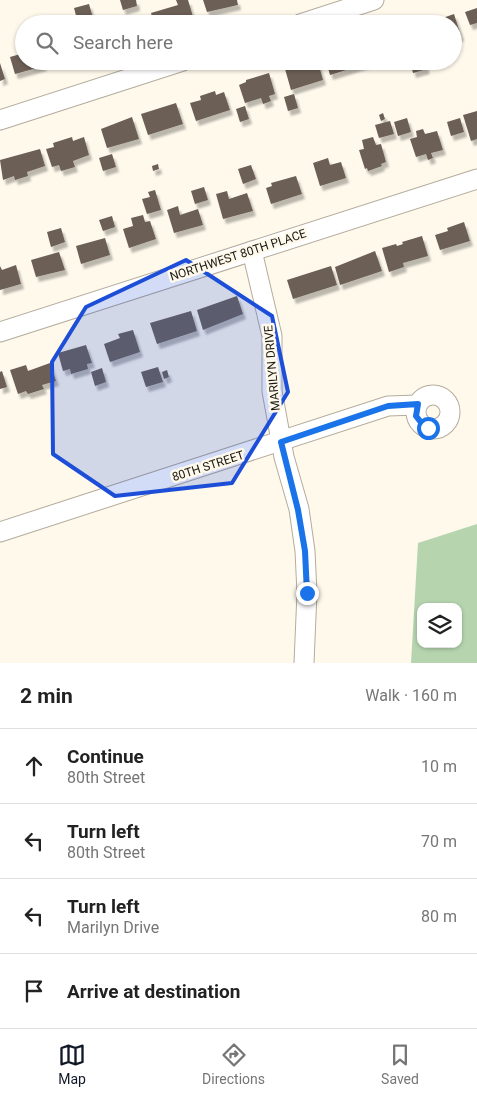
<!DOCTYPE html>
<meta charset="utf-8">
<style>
body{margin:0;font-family:Roboto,sans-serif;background:#f2f2f2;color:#222}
.controls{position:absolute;right:15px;bottom:15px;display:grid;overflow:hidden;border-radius:10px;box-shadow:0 1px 4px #0004}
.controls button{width:45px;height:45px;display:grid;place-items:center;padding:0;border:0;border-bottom:1px solid #e0e0e0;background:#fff;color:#222;font:25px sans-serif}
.stop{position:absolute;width:15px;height:15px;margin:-11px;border:4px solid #1a73e8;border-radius:50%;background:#fff}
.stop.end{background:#1a73e8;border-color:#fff;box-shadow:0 1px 5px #0008}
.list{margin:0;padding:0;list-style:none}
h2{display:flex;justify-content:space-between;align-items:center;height:65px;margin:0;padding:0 20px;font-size:21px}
h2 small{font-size:16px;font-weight:400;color:#767676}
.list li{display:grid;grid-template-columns:32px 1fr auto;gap:15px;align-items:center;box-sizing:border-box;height:75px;padding:0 20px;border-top:1px solid #e0e0e0}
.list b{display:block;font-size:19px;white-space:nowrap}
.list p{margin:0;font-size:16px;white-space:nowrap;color:#767676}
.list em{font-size:16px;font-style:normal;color:#767676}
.icon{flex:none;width:28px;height:28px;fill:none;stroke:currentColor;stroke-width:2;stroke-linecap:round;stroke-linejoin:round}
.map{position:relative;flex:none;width:477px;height:663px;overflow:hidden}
.search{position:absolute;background:#fff;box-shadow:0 1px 4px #0004;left:15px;right:15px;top:15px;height:55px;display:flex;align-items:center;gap:12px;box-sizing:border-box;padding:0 18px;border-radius:28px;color:#767676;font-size:19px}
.sheet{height:365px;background:#fff}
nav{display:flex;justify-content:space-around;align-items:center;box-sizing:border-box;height:70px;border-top:1px solid #e0e0e0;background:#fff;font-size:14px;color:#767676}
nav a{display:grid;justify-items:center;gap:2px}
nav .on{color:#111827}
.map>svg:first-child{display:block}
.green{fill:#b6d5af;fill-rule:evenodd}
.building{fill:#6c5e54;filter:url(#shadow)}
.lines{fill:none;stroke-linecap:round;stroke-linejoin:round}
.minor-casing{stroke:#b4ac9d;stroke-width:21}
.minor{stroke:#fff;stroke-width:19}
.route{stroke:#1a73e8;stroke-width:6}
.marked{fill:#1d4ed8;fill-opacity:0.2;stroke:#1d4ed8;stroke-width:4;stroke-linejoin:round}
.labels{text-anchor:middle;stroke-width:5;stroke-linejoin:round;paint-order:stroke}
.street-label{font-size:12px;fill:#1a1812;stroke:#fff9ec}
</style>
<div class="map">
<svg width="477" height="663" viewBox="0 0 477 663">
<defs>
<filter id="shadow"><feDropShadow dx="3" dy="5" stdDeviation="1" flood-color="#0004"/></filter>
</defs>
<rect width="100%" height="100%" fill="#fff9ec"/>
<path class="green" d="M477 524V663H411L418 543ZM421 607H458V644H421Z"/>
<g class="building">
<path d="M120 0H136L137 6 123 10Z"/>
<path d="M176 0H188L194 20 182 24H154L151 13 178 5Z"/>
<path d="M203 0H237L238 5 207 12Z"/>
<path d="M89 4 93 18 78 23 74 8Z"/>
<path d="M477 8V23L470 25 465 12Z"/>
<path d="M454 14 461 36 453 39V24H438L437 20Z"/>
<path d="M111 18 113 24H103L102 20Z"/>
<path d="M133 19 134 24H120V23Z"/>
<path d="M24 53V61H42L44 66 15 74 10 57Z"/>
<path d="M326 61H369V63L330 75Z"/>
<path d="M410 61H424L427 69 413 73Z"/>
<path d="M318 62 323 80 291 90 285 69 300 64 301 68Z"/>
<path d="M0 63 5 79 0 81Z"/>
<path d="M269 73 275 94 269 96 271 101 263 104 261 98 245 103 239 85 246 82V80Z"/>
<path d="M215 91 216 95 224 92 230 110 196 121 190 103 201 100 200 96Z"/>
<path d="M294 94 298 108 288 111 284 97Z"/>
<path d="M176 103 183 124 148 135 141 114Z"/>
<path d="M245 106 249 119 240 122 236 109Z"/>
<path d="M477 111V139L471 141 463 115Z"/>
<path d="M383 113 385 119 381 121 379 115Z"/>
<path d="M132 117 139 139 107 148 101 129Z"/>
<path d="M407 118 411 132 398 136 394 122Z"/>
<path d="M460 118 464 132 451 136 447 122Z"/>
<path d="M390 121 394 134 379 138 375 125Z"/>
<path d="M423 129 425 134 437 131 443 150 431 153 433 158 428 160 426 154 416 157 410 139 417 137 416 131Z"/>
<path d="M72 137 73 141 84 137 89 155 73 161 75 167 61 171 59 165 52 167 46 149 54 147 53 143Z"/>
<path d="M373 137 376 145 381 144 386 162 381 164 382 166 368 171 367 168 365 169 359 150 364 149 362 140Z"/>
<path d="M40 149 45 166 27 172 28 176 15 180 14 176 3 180 0 160Z"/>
<path d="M112 154 116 167 103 171 99 158Z"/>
<path d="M328 158 330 165 341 162 346 178 320 186 313 163Z"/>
<path d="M158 164 159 169 153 171 152 166Z"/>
<path d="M251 165 256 179 243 184 238 169Z"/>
<path d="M296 176 302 194 271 204 266 188 272 186 271 183Z"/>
<path d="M204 187 208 200 195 204 191 191Z"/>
<path d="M155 190 161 210 147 214 142 199 150 197 148 192Z"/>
<path d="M227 191 229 199 247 193 253 211 223 219 216 194Z"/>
<path d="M178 206 180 215 198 209 203 225 174 233 167 210Z"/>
<path d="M143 215 145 222 150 221 156 239 129 248 123 229 133 226 131 218Z"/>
<path d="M112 216 115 227 103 231 99 220Z"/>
<path d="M464 222 470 241 440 250 435 235 448 231 447 228Z"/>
<path d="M61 228 65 242 51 247 47 232Z"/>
<path d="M422 236 428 256 403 263 404 267 389 272 382 248 396 244 397 246 403 244 402 242Z"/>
<path d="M105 238 110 255 81 264 76 246Z"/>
<path d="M375 251 382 271 340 285 335 267Z"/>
<path d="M59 252 65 270 36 277 31 260Z"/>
<path d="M16 265 21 284 0 290V266L2 270Z"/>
<path d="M331 266 337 285 293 299 287 280Z"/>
<path d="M237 296 243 314 203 330 197 310Z"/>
<path d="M191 311 197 331 157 344 150 323Z"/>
<path d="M133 330 140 352 110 362 104 344 120 338 118 334Z"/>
<path d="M86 345 92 363 87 364 88 369 71 374 70 369 63 371 58 353Z"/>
<path d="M50 363 56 381 42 385 44 389 28 394 26 391 18 394 10 370 26 365 28 371Z"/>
<path d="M158 367 163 382 146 387 141 372Z"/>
<path d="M102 368 106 382 95 386 91 372Z"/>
<path d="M167 370 169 377 164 379 162 372Z"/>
<path d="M2 371 7 387 0 389V372Z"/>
</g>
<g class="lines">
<g class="minor-casing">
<g id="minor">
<path d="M300 24 374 0"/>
<path d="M0 120 183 61"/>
<path d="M252 251 272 336V391L284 457 299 509 305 551 307 593 304 663"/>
<path d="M0 332 477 179"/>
<circle cx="433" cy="412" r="17"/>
<path d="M0 532 388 406 417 405"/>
</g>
</g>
<use href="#minor" class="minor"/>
</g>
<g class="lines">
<path class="route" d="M307 593 305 551 298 510 281 442 388 406 418 404 416 416 423 425 428 428"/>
</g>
<path class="marked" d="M186 260 272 316 288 392 232 483 115 496 53 454 52 362 86 307Z"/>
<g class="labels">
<g class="street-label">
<text transform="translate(238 255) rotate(-18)" y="4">NORTHWEST 80TH PLACE</text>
<text transform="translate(272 368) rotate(-95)" y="4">MARILYN DRIVE</text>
<text transform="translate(208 466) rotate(-18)" y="4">80TH STREET</text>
</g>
</g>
</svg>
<div class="controls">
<button><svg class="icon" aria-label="layers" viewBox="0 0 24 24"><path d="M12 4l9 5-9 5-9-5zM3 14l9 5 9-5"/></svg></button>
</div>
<div class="stop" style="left:428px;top:428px"></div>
<div class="stop end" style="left:307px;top:593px"></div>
<div class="search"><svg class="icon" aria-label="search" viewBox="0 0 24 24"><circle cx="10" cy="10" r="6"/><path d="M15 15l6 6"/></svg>Search here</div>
</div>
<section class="sheet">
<h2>2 min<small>Walk · 160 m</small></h2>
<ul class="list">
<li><svg class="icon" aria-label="ahead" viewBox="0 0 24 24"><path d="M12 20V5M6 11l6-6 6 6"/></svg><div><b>Continue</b><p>80th Street</p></div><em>10 m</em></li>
<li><svg class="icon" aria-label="left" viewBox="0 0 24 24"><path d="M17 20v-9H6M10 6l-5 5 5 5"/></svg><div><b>Turn left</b><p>80th Street</p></div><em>70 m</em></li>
<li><svg class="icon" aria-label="left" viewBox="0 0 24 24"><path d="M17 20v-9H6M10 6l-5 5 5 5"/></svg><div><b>Turn left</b><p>Marilyn Drive</p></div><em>80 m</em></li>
<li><svg class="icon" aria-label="arrive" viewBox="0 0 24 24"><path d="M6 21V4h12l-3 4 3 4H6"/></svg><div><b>Arrive at destination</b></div></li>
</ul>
</section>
<nav>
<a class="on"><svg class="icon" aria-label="map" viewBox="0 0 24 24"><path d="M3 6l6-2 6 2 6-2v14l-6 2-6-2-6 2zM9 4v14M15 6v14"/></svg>Map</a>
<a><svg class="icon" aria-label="directions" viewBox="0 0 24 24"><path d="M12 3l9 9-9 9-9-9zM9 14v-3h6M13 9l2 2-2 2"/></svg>Directions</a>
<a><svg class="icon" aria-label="saved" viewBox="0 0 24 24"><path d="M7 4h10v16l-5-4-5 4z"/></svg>Saved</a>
</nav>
